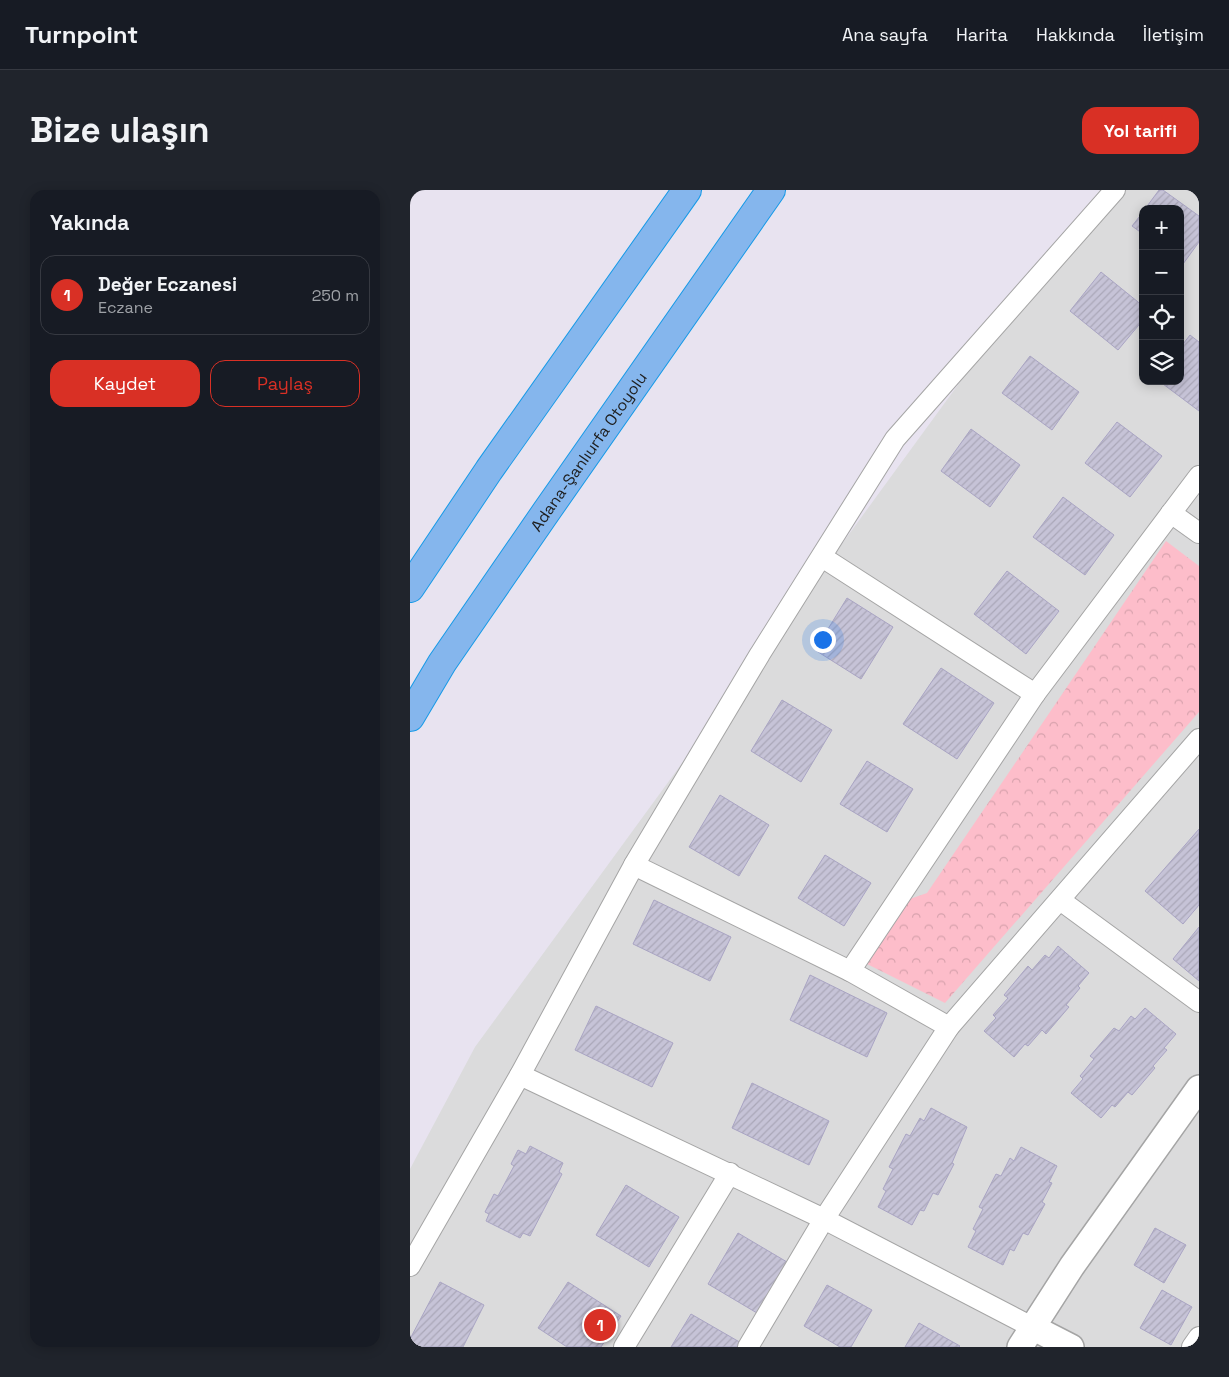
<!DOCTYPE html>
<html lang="tr">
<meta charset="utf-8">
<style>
body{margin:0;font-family:"Space Grotesk",sans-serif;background:#20242c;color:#f1f3f6}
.controls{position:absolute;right:15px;top:15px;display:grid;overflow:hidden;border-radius:10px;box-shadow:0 2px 12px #0003}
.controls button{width:45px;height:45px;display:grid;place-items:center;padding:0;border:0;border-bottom:1px solid #363941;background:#171b24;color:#f1f3f6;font:25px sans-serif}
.you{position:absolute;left:412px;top:449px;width:18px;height:18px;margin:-12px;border:4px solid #fff;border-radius:50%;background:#1a73e8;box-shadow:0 0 0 8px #1a73e833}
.badge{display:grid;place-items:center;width:32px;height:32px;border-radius:50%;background:#d93025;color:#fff;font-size:16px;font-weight:700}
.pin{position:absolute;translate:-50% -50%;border:2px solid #fff;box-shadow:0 1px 5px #0006}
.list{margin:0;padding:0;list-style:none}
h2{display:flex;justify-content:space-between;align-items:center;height:65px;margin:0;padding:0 20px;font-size:21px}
h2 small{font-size:16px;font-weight:400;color:#9ea1a6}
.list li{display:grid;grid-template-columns:32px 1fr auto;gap:15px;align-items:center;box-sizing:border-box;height:80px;margin:0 10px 10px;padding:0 10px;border:1px solid #363941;border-radius:15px}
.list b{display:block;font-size:19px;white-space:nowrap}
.list p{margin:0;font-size:16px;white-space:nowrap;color:#9ea1a6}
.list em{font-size:16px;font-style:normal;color:#9ea1a6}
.actions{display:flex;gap:10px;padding:15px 20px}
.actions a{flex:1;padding:11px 0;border:1px solid #d93025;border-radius:15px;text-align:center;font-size:18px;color:#d93025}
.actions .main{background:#d93025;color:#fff}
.icon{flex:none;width:28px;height:28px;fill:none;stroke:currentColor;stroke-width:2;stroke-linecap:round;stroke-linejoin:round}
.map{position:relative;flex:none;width:789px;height:1157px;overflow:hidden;border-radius:15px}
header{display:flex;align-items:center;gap:30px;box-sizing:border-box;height:70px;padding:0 25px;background:#171b24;border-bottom:1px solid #363941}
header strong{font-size:24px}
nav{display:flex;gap:28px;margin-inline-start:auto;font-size:18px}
.intro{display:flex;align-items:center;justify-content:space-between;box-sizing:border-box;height:120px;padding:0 30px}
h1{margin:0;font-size:35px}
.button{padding:12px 22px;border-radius:15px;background:#d93025;color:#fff;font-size:18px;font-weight:700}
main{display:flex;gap:30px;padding:0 30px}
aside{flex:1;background:#171b24;border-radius:15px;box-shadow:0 2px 12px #0003}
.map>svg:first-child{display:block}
.residential{fill:#dbdbdc;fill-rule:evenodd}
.park{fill:url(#park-crowns)}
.building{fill:url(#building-hatch);stroke:#a9a4c3}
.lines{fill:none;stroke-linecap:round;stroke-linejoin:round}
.minor-casing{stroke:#a5a5a5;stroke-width:22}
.tertiary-casing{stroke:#a5a5a5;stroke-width:28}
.motorway-casing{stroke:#179ae7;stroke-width:30}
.minor{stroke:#fff;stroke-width:20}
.tertiary{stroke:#fff;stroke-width:25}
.motorway{stroke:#85b6ed;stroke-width:28}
.labels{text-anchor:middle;stroke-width:4;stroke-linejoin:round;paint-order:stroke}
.street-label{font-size:16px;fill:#1e1e1e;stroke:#fff}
</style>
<header>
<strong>Turnpoint</strong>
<nav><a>Ana sayfa</a><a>Harita</a><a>Hakkında</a><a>İletişim</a></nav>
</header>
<div class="intro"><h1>Bize ulaşın</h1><a class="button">Yol tarifi</a></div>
<main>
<aside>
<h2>Yakında<small></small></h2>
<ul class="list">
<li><span class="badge">1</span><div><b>Değer Eczanesi</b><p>Eczane</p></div><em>250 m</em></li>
</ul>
<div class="actions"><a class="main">Kaydet</a><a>Paylaş</a></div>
</aside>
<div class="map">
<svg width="789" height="1157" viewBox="0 0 789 1157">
<defs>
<pattern id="park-crowns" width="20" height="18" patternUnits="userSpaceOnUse" patternTransform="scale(1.25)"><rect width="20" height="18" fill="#fdbdca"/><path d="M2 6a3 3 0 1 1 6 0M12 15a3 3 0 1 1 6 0" fill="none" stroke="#d8a2ad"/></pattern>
<pattern id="building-hatch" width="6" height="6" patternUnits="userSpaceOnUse" patternTransform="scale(1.25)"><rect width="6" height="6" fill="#c6c3d7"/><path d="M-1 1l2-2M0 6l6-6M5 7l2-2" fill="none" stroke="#aaa7b8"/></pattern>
</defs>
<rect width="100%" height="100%" fill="#e8e3f0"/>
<path class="residential" d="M690 0H789V1157H0V979L65 857ZM733 19H770V191H733Z"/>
<path class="park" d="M756 351 789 376V522L535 813 453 772 494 711 517 703Z"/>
<g class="building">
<path d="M749 0H753L789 26V52L773 74 770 72V19H735Z"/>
<path d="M733 22V44L722 36Z"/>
<path d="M691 82 733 116V130L708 160 660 121Z"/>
<path d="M780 145 789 152V221L749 191H770V158Z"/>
<path d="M620 166 669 202 642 240 592 203Z"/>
<path d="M707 232 752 266 720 307 675 273Z"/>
<path d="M561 239 610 275 580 317 531 281Z"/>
<path d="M653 307 704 345 675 385 623 347Z"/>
<path d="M597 381 649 421 616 464 564 424Z"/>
<path d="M437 408 483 437 451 489 405 460Z"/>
<path d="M531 478 584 513 547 569 493 534Z"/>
<path d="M372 510 422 540 391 592 341 561Z"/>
<path d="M457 571 503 599 477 642 430 614Z"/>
<path d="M310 605 359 635 329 686 279 657Z"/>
<path d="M789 639V715L773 734 735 701Z"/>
<path d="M415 665 461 693 434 736 388 708Z"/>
<path d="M244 710 321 747 300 791 223 754Z"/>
<path d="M789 737V791L763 769Z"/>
<path d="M648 756 679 783 668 796 670 798 656 815 659 817 636 844 632 840 618 856 615 854 604 867 574 841 586 828 583 825 598 808 594 805 618 776 622 780 635 765 639 768Z"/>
<path d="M400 785 477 823 457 867 380 830Z"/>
<path d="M186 816 263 853 242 897 165 860Z"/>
<path d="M735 818 766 844 754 858 757 860 743 876 745 878 722 905 718 902 705 917 702 915 691 928 661 903 673 889 670 886 684 869 680 866 704 838 709 841 721 826 725 829Z"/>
<path d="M342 893 419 931 399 975 322 938Z"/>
<path d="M521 918 557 937 542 973 544 974 528 1005 523 1003 514 1021 510 1020 502 1035 468 1017 476 1001 473 999 483 979 479 977 496 944 500 946 510 928 514 931Z"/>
<path d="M120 956 153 973 149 982 152 984 120 1046 113 1043 110 1048 76 1031 79 1024 75 1022 84 1004 88 1006 104 976 101 974 108 960 116 964Z"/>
<path d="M611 957 647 976 639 992 642 993 632 1012 635 1014 618 1045 613 1043 604 1061 600 1059 593 1075 558 1057 566 1041 563 1039 573 1019 569 1017 586 984 591 986 600 968 604 971Z"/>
<path d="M216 995 269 1027 239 1077 186 1045Z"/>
<path d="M745 1038 776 1055 754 1093 724 1075Z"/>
<path d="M328 1043 377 1072 347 1123 298 1094Z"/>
<path d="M30 1092 74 1115 53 1157H0V1149Z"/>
<path d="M158 1092 211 1126 191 1157H157L128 1138Z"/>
<path d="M417 1095 462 1120 441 1157H430L394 1136Z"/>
<path d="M752 1100 782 1117 761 1155 730 1138Z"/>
<path d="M281 1124 333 1154 331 1157H261Z"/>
<path d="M509 1133 550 1156 549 1157H495Z"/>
</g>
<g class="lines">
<g class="minor-casing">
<g id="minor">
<path d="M761 323 789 343"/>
<path d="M412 367 625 504"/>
<path d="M224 675 440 781 539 837"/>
<path d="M650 710 789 812"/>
<path d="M440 781 625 504 789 286"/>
<path d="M110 885 414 1029 622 1137"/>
<path d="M0 1076 110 885 224 675 350 464 485 249 705 0"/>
<path d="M214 1157 320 983"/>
<path d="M338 1157 414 1029 539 837 789 549"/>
<path d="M782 1157 789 1147"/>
</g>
</g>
<g class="tertiary-casing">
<g id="tertiary">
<path d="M622 1137 661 1157"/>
<path d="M610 1157 662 1076 789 898"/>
</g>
</g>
<g class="motorway-casing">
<g id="motorway">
<path d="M0 398 79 280 277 0"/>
<path id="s1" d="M0 527 32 473 136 322 361 0"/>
</g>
</g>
<use href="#minor" class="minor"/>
<use href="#tertiary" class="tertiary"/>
<use href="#motorway" class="motorway"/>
</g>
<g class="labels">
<g class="street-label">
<text dy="6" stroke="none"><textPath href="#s1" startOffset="320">Adana-Şanlıurfa Otoyolu</textPath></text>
</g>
</g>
</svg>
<div class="controls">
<button>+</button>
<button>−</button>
<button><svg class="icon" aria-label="locate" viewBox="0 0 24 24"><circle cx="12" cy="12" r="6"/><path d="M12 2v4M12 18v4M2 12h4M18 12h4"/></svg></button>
<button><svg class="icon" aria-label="layers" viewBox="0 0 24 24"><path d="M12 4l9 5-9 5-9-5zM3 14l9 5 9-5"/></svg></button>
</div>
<div class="you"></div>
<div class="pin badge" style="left:190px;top:1135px">1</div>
</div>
</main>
